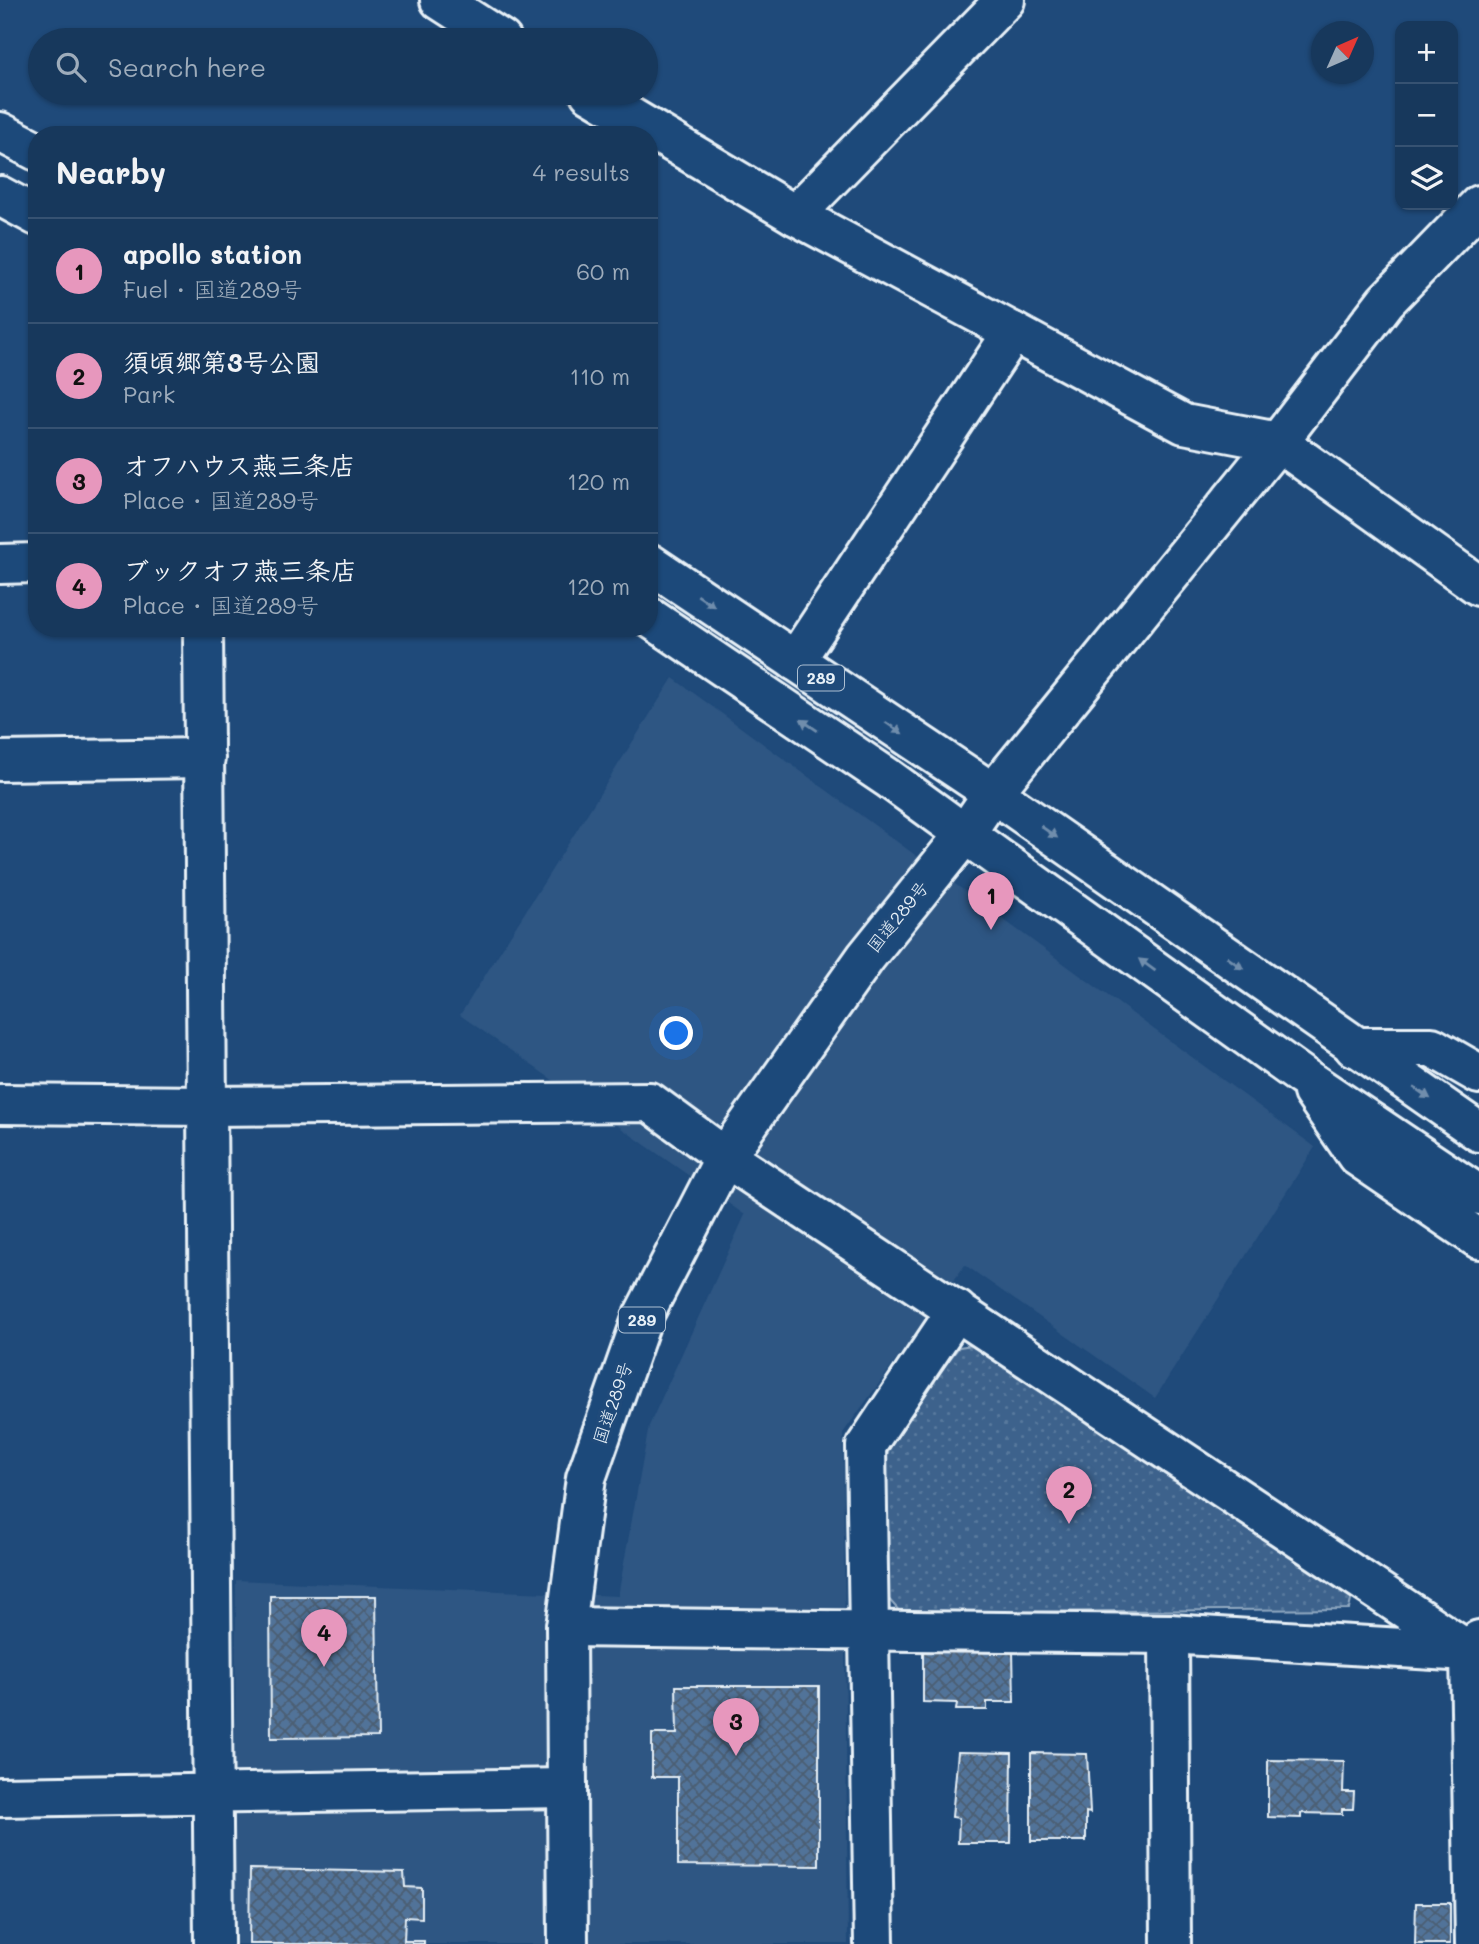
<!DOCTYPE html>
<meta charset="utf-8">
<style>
body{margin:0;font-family:Mali,"Klee One",sans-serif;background:#203f62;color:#f1f3f6}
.controls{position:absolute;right:21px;top:21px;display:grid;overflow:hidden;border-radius:14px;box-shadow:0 2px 5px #0004}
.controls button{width:63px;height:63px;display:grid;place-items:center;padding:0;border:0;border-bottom:2px solid #365272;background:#17385c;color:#f1f3f6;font:35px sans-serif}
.compass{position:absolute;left:1311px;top:21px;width:63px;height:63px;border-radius:50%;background:#17385c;box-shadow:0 2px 5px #0004;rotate:45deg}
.you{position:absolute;left:677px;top:1034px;width:24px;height:24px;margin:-18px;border:5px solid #fff;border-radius:50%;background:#1a73e8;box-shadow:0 0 0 10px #1a73e833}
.badge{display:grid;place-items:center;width:46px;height:46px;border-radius:50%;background:#e797bd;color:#111;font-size:23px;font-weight:700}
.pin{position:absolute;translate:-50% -58px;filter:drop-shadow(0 2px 4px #0008)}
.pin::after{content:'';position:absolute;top:37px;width:24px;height:21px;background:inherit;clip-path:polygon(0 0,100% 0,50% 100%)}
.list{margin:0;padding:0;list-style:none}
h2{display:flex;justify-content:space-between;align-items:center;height:91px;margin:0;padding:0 28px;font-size:30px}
h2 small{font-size:23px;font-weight:400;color:#9eacbb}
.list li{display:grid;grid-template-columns:46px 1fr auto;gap:21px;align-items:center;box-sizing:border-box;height:105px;padding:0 28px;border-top:2px solid #365272}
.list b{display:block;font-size:26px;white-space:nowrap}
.list p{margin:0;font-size:23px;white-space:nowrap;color:#9eacbb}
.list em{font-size:23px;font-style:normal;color:#9eacbb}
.icon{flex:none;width:38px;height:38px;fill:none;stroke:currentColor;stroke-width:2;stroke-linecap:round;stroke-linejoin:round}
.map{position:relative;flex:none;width:1479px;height:1944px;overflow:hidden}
.search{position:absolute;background:#17385c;box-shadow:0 2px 5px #0004;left:28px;top:28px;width:630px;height:77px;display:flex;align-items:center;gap:18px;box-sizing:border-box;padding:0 24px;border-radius:38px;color:#9eacbb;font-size:26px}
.panel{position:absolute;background:#17385c;box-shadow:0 2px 5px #0004;left:28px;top:126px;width:630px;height:511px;border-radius:28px}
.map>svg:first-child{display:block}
.built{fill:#2e5683}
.park{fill:url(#park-dots);stroke:#92aac2;stroke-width:2}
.building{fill:url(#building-cross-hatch);stroke:#e8f1f8;stroke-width:2}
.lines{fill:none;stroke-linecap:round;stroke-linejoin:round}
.minor-casing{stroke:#e8f1f8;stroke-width:44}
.highway-casing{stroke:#e8f1f8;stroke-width:44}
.minor{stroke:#1f4a7a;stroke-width:38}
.highway{stroke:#1f4a7a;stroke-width:38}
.oneway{fill:#6f8dac}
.labels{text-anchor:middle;stroke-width:7;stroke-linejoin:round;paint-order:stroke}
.shield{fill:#1f4a7a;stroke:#acbfd2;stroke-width:2}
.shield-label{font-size:16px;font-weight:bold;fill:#e8f1f8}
.street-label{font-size:18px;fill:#e8f1f8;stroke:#1f4a7a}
</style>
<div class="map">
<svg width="1479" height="1944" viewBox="0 0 1479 1944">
<defs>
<pattern id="park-dots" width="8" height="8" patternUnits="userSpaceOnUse" patternTransform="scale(1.75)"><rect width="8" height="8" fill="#3c628c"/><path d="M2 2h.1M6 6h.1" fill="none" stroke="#58799d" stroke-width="1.8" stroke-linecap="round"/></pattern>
<pattern id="building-cross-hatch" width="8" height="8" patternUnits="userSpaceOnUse" patternTransform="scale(1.75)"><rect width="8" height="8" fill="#517399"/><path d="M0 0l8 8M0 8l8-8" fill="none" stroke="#4c5e72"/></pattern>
</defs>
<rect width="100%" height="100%" fill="#1f4a7a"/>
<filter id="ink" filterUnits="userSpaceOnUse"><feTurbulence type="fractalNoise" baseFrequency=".0143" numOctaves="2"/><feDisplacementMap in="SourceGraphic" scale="14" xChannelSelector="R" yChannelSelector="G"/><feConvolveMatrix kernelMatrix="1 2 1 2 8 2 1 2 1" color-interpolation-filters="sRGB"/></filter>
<g filter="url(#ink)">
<path class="built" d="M673 678 1315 1147 1155 1398 965 1265 843 1433 848 1944H234L236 1580 618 1596 649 1426 745 1215 460 1015Z"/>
<path class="park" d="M979 1344 1353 1592 1349 1609 901 1613 887 1597V1456L895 1432 959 1347Z"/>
<g class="building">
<path d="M270 1596H376L378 1737 271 1738Z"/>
<path d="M1013 1650 1014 1702H987V1710H956L957 1703 923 1702V1651Z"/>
<path d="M676 1686H819V1866L678 1865V1777H652V1734H677Z"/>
<path d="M958 1752 1012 1753 1011 1843H958L959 1818 952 1817Z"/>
<path d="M1031 1753 1087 1754 1090 1813 1086 1812V1841H1031Z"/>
<path d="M1268 1760 1344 1761 1343 1792H1354L1353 1809H1342V1814L1301 1813V1818L1268 1817Z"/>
<path d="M250 1869 404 1872 405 1887 422 1888V1918L405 1917 404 1941H424V1944H249Z"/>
<path d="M1416 1903H1450V1944H1415Z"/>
</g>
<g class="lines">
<g class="minor-casing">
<g id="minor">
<path d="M440 0 502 40"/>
<path d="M590 93 795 215 1184 424 1278 442 1479 586"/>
<path d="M1479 205 1386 301 1278 442 993 793 1479 1132"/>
<path d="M795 215 1005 0"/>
<path d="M0 564 37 563"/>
<path d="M203 628 214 1944"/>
<path d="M795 661 1013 332"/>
<path d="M0 761 205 758"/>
<path d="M965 834 1302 1076 1479 1195"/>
<path d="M1354 1047H1432L1479 1074"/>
<path d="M1313 1092 1357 1156 1479 1239"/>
<path d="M0 1104 207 1106 650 1102 725 1157 1479 1658"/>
<path d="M566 1627 1169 1634 1468 1652"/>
<path d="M1169 1634 1171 1944"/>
<path d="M0 1797 567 1788"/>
<path d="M874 1944 866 1446 957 1310"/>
<path d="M1475 1944 1470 1652 1479 1640"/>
</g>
</g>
<g class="highway-casing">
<g id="highway">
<path d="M0 132 37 151"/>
<path d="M0 196 37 216"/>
<path d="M649 617 888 778 965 834"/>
<path d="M568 1944 566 1627 586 1478 643 1316 725 1157 866 957 965 834 993 793 649 563"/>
</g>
</g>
<use href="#minor" class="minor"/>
<use href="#highway" class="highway"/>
</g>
<defs><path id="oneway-solid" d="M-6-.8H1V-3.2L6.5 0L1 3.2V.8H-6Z" transform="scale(1.75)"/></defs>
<g class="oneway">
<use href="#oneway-solid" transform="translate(706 601) rotate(34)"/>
<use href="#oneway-solid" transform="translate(809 725) rotate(-146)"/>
<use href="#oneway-solid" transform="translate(894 728) rotate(34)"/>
<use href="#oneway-solid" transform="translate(1049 832) rotate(35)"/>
<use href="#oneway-solid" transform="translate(1235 963) rotate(35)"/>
<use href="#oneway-solid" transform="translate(1147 965) rotate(-144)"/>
<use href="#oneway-solid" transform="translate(1422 1093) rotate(34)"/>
</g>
</g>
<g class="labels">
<g class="shield">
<rect x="798" y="665.5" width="46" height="25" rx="5"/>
<rect x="619" y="1307.5" width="46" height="25" rx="5"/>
</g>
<g class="shield-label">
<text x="821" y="684">289</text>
<text x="642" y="1326">289</text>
</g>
<g class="street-label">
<text transform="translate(898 917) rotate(-51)" y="6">国道289号</text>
<text transform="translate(613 1403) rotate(-71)" y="6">国道289号</text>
</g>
</g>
</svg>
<div class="controls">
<button>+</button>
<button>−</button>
<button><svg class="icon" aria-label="layers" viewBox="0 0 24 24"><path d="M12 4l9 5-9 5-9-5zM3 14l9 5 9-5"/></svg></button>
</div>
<svg class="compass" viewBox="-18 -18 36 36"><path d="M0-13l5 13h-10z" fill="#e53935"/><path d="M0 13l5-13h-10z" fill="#9eacbb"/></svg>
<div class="you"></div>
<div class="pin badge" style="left:991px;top:930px">1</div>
<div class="pin badge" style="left:1069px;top:1524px">2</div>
<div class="pin badge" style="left:736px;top:1756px">3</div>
<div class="pin badge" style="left:324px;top:1667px">4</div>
<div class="search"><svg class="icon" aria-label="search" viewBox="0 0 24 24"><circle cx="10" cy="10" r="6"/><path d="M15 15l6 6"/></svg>Search here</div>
<section class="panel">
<h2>Nearby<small>4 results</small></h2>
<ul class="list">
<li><span class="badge">1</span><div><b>apollo station</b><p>Fuel · 国道289号</p></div><em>60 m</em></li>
<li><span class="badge">2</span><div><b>須頃郷第3号公園</b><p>Park</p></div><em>110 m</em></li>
<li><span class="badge">3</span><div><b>オフハウス燕三条店</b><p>Place · 国道289号</p></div><em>120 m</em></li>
<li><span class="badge">4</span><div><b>ブックオフ燕三条店</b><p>Place · 国道289号</p></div><em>120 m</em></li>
</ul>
</section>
</div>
